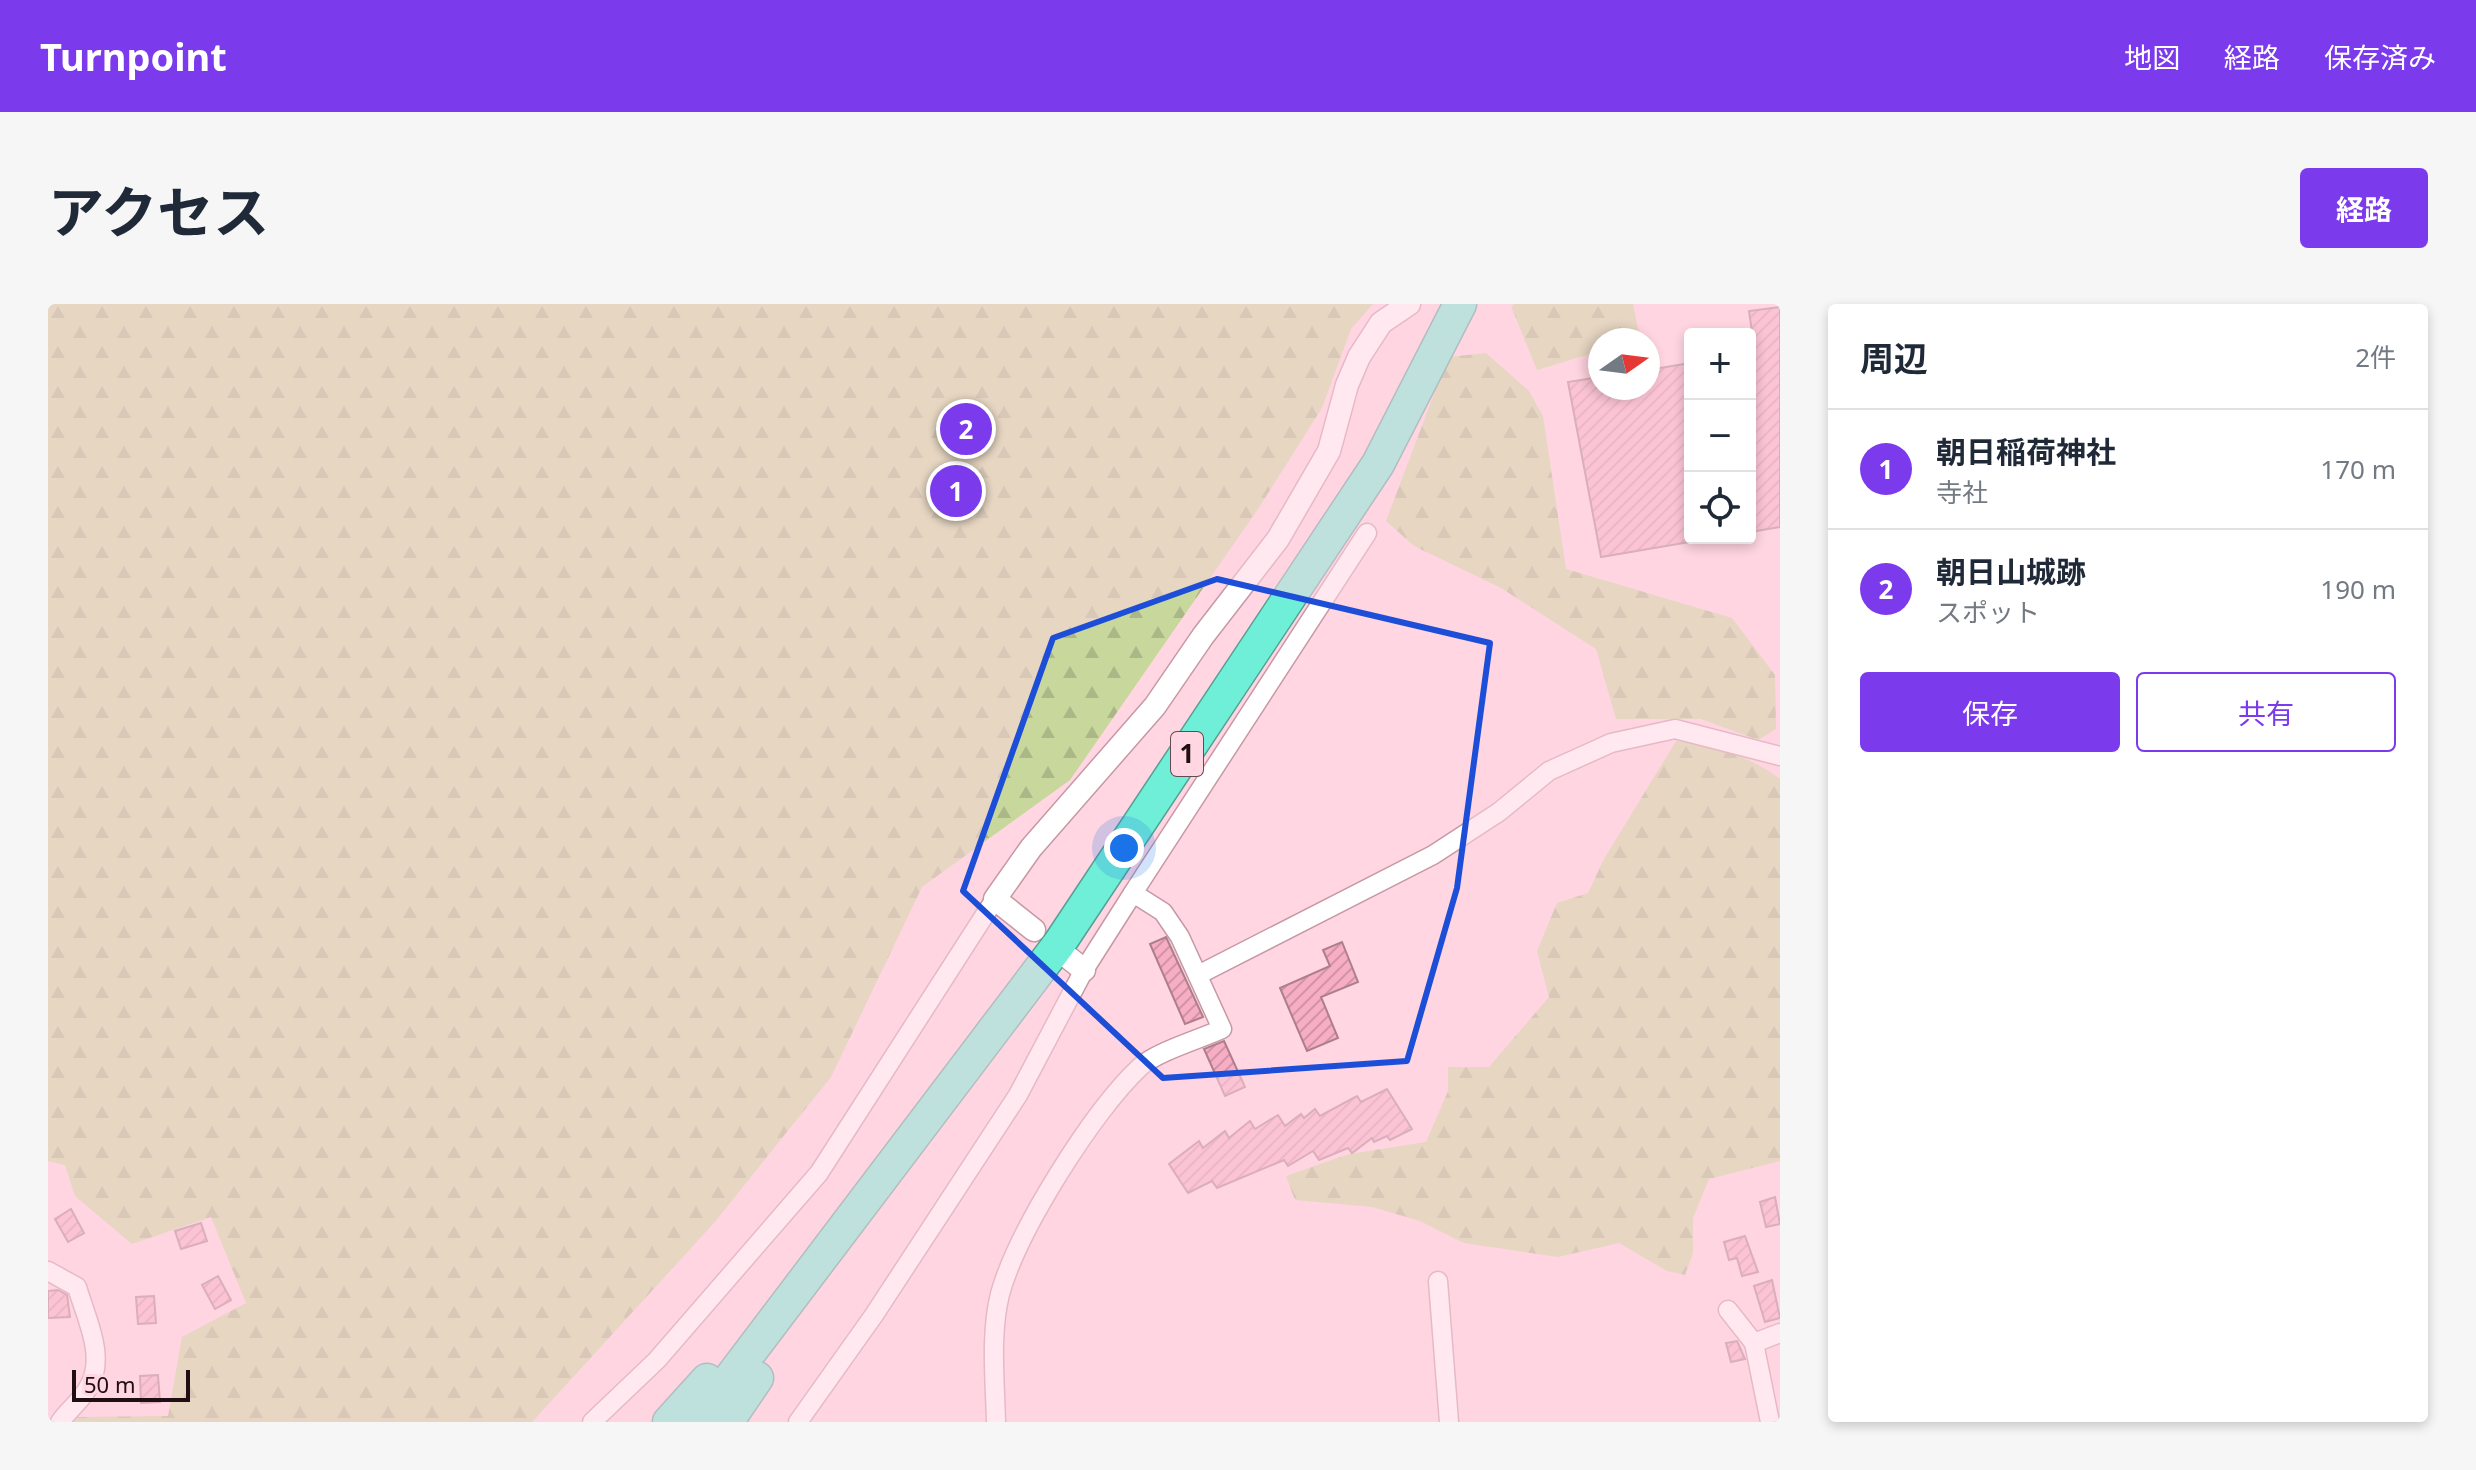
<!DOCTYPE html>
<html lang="ja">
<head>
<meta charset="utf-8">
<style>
	:root { --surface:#fff; --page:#f6f6f7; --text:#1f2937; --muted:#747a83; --line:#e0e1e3; --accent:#7c3aed }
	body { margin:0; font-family:"Noto Sans","Noto Sans JP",sans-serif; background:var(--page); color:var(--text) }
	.controls { position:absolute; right:24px; top:24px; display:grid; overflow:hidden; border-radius:8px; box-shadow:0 4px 12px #0003 }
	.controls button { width:72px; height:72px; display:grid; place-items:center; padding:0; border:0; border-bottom:2px solid var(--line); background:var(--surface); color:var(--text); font:40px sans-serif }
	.compass { position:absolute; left:1540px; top:24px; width:72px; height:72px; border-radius:50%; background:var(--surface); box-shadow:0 4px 12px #0003; rotate:76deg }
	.scale { position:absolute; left:24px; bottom:20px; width:118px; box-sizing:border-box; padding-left:8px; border:4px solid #1f0e13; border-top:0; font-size:22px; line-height:28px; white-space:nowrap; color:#1f0e13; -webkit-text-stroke:6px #ffd6e1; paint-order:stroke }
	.you { position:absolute; left:1076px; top:544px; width:28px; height:28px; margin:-20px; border:6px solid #fff; border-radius:50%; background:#1a73e8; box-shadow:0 0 0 12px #1a73e833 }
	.badge { display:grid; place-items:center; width:52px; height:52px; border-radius:50%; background:var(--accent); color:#fff; font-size:26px; font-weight:700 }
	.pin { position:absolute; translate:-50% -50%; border:4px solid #fff; box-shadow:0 2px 8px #0006 }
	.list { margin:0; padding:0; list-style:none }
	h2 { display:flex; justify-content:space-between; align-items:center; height:104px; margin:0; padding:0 32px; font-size:34px }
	h2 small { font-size:26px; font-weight:400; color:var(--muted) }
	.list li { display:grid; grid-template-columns:52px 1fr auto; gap:24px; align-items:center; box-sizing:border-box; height:120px; padding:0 32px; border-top:2px solid var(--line) }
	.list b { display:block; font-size:30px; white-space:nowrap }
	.list p { margin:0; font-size:26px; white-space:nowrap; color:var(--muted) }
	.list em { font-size:26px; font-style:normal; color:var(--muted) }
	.actions { display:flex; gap:16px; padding:24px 32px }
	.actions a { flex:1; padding:18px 0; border:2px solid var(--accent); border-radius:8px; text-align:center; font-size:28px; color:var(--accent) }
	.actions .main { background:var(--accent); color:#fff }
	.icon { flex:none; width:44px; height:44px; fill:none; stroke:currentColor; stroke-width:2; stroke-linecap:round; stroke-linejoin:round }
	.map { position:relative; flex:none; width:1732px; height:1118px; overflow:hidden; border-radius:8px }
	header { display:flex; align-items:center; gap:48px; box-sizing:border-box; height:112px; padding:0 40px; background:var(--accent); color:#fff }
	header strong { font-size:38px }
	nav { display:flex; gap:44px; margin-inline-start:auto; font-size:28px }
	.intro { display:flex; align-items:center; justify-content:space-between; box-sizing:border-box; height:192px; padding:0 48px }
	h1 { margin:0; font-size:56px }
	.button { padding:20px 36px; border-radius:8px; background:var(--accent); color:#fff; font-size:28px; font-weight:700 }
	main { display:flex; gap:48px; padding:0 48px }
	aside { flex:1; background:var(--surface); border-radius:8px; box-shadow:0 4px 12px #0003 }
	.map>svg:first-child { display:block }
</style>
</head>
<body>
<header>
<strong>Turnpoint</strong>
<nav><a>地図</a><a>経路</a><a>保存済み</a></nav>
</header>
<div class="intro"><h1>アクセス</h1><a class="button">経路</a></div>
<main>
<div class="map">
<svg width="1732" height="1118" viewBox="0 0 1732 1118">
	<defs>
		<pattern id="forest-firs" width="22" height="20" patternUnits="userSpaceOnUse" patternTransform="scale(2)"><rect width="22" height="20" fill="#c8d79c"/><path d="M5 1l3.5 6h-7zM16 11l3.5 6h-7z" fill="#abb786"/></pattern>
		<pattern id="building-hatch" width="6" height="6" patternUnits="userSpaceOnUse" patternTransform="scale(2)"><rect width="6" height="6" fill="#f7adc3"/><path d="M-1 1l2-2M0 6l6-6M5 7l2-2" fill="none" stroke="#d394a7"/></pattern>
	</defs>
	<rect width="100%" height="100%" fill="#ffd6e1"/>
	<g fill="url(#forest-firs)">
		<path d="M0,0H1325L1303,25L1274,104L1210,205L1022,476L874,583L783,773L666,919L484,1118H25L29,1113L120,1112L134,1033L198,999L163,913L84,940L27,892L17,861L0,857Z"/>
		<path d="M1467,0H1585L1592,35L1552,36V47L1489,66L1463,2Z"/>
		<path d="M1438,49L1481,87L1495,112L1518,265L1684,314L1727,371L1728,425L1710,436L1653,415H1568L1548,345L1453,284L1366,242L1338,217L1400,53Z"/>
		<path d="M1628,437C1664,442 1703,452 1732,475V857L1661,875L1645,914V949L1637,971L1619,967L1571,939L1510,953L1416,939L1372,917L1324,903L1247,896L1238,872L1301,850L1378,838L1400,787V763H1441L1501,693L1489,647L1509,599L1540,589L1556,555Z"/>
	</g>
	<g fill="url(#building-hatch)" stroke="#ad7f8c" stroke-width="2">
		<path d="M1732,3V223L1702,228V50L1707,49L1701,7Z"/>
		<path d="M1642,59V238L1553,253L1520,78L1552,73V84H1600V66Z"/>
		<path d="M899,175L922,184L916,199L893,190Z"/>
		<path d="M1118,633L1155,713L1137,720L1102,640Z"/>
		<path d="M1294,638L1310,678L1273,693L1290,734L1259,747L1232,684L1282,662L1275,646Z"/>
		<path d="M1176,737L1197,783L1177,792L1156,745Z"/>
		<path d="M1339,785L1364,825L1342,836L1339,832L1326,838L1324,834L1304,849L1300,844L1271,856L1265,847L1240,862L1236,856L1169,884L1164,877L1140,889L1121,860L1151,837L1155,844L1177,827L1181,834L1202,817L1207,825L1230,811L1237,822L1253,810L1256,814L1267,805L1272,812L1309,792L1313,798Z"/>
		<path d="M1727,893L1732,920L1718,923L1712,898Z"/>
		<path d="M23,905L36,929L20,938L7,915Z"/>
		<path d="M153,919L159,937L133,945L127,927Z"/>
		<path d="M1697,932L1710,968L1694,972L1689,954L1681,956L1676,938Z"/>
		<path d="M170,972L183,996L167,1005L154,981Z"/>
		<path d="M1724,976L1732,1014L1717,1018L1706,982Z"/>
		<path d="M10,986L19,991L22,1013L0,1014V987Z"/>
		<path d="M106,992L108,1019L90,1020L88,993Z"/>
		<path d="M1689,1037L1697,1055L1683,1058L1678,1039Z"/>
		<path d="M110,1071L112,1098L93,1099L92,1072Z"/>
	</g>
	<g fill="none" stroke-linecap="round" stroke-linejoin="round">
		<g stroke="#c798a5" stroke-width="21">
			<g id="minor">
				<path d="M1085,589L1319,229"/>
				<path d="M1150,671L1385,551L1451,508L1501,467L1563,439L1627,425L1732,452"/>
				<path d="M0,967L29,983C38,1014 59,1054 40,1084C33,1097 20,1106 12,1118"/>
				<path d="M1390,977L1401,1118"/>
				<path d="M1680,1006L1706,1039L1722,1118"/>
				<path d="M1706,1039L1732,1029"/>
				<path d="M544,1118L609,1056L771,869L947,595"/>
				<path d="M750,1118L826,1011L970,791L1036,666L1085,589L1115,608L1132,633L1174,725C1152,735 1108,748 1092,763C1044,808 969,928 952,990C942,1030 947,1077 948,1118"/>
			</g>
		</g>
		<g stroke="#c798a5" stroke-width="25">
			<g id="tertiary">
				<path d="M986,626L947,595L983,544L1107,402L1155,332L1230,235L1281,147L1299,81L1311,53L1333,19L1361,0"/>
				<path d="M1017,651L1036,666"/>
			</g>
		</g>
		<g stroke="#54a093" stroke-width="35">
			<g id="motorway">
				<path d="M621,1118L659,1076"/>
				<path d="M649,1118L1011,640L1330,160L1412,0"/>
				<path d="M679,1118L709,1074"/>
			</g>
		</g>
		<use href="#minor" stroke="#fff" stroke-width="18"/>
		<use href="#tertiary" stroke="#fff" stroke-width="22"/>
		<use href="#motorway" stroke="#70efd8" stroke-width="32"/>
	</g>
	<path d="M0 0H1732V1118H0ZM1169,275L1442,339L1409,584L1359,757L1115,774L915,587L1005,334Z" fill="#ffd6e1" fill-opacity=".55" fill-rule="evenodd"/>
	<path fill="none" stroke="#1d4ed8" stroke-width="6" stroke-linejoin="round" d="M1169,275L1442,339L1409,584L1359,757L1115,774L915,587L1005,334Z"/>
	<g text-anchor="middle" stroke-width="7" stroke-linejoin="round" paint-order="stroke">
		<rect fill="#ffd6e1" stroke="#624a51" stroke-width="2" x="1123" y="428" width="32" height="44" rx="6"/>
		<g font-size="26" font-weight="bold" fill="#1f0e13">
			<text x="1139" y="459">1</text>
		</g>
	</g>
</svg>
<div class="controls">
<button>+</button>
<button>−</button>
<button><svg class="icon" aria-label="locate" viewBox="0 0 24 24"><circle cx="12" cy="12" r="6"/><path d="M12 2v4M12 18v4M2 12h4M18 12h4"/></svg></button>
</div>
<svg class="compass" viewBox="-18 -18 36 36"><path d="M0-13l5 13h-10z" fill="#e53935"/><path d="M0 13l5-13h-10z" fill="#747a83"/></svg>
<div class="scale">50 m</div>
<div class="you"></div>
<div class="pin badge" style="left:908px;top:187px">1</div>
<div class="pin badge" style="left:918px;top:125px">2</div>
</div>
<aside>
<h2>周辺<small>2件</small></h2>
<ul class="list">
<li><span class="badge">1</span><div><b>朝日稲荷神社</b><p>寺社</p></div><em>170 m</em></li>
<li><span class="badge">2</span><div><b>朝日山城跡</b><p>スポット</p></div><em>190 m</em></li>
</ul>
<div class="actions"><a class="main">保存</a><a>共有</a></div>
</aside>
</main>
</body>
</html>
